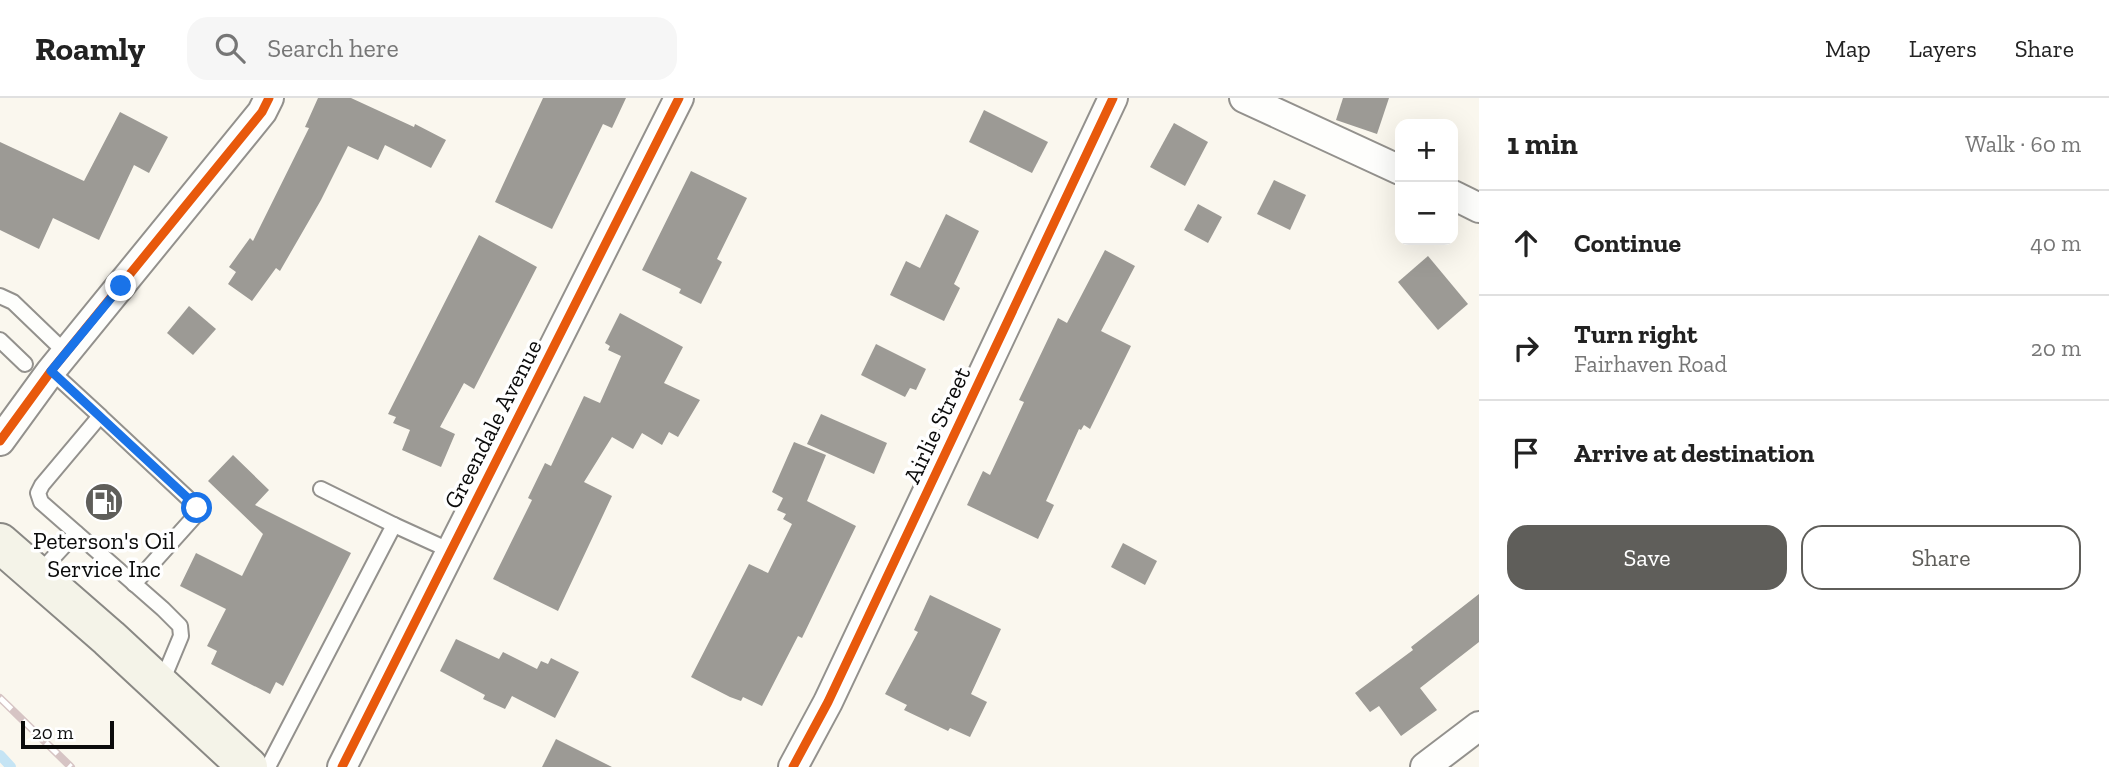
<!DOCTYPE html>
<html lang="en">
<head>
<meta charset="utf-8">
<style>
	:root { --surface:#fff; --page:#f6f6f6; --text:#222; --muted:#767676; --line:#e0e0e0; --accent:#5f5e5a }
	body { margin:0; font-family:"Zilla Slab",serif; background:var(--page); color:var(--text) }
	.controls { position:absolute; right:21px; top:21px; display:grid; overflow:hidden; border-radius:14px; box-shadow:0 7px 28px #0002 }
	.controls button { width:63px; height:63px; display:grid; place-items:center; padding:0; border:0; border-bottom:2px solid var(--line); background:var(--surface); color:var(--text); font:35px sans-serif }
	.scale { position:absolute; left:21px; bottom:18px; width:93px; box-sizing:border-box; padding-left:7px; border:4px solid #0b0b0b; border-top:0; font-size:19px; line-height:24px; white-space:nowrap; color:#0b0b0b; -webkit-text-stroke:5px #fff; paint-order:stroke }
	.stop { position:absolute; width:21px; height:21px; margin:-16px; border:5px solid #1a73e8; border-radius:50%; background:#fff }
	.stop.end { background:#1a73e8; border-color:#fff; box-shadow:0 2px 7px #0008 }
	.list { margin:0; padding:0; list-style:none }
	h2 { display:flex; justify-content:space-between; align-items:center; height:91px; margin:0; padding:0 28px; font-size:30px }
	h2 small { font-size:23px; font-weight:400; color:var(--muted) }
	.list li { display:grid; grid-template-columns:46px 1fr auto; gap:21px; align-items:center; box-sizing:border-box; height:105px; padding:0 28px; border-top:2px solid var(--line) }
	.list b { display:block; font-size:26px; white-space:nowrap }
	.list p { margin:0; font-size:23px; white-space:nowrap; color:var(--muted) }
	.list em { font-size:23px; font-style:normal; color:var(--muted) }
	.actions { display:flex; gap:14px; padding:21px 28px }
	.actions a { flex:1; padding:16px 0; border:2px solid var(--accent); border-radius:21px; text-align:center; font-size:24px; color:var(--accent) }
	.actions .main { background:var(--accent); color:#fff }
	.icon { flex:none; width:38px; height:38px; fill:none; stroke:currentColor; stroke-width:2; stroke-linecap:round; stroke-linejoin:round }
	.map { position:relative; flex:none; width:1479px; height:669px; overflow:hidden }
	header { display:flex; align-items:center; gap:42px; box-sizing:border-box; height:98px; padding:0 35px; background:var(--surface); border-bottom:2px solid var(--line) }
	header strong { font-size:33px }
	nav { display:flex; gap:38px; margin-inline-start:auto; font-size:24px }
	.search { width:490px; height:63px; background:var(--page); display:flex; align-items:center; gap:18px; box-sizing:border-box; padding:0 24px; border-radius:21px; color:var(--muted); font-size:26px }
	main { display:flex }
	aside { flex:1; background:var(--surface) }
	.map>svg:first-child { display:block }
</style>
</head>
<body>
<header>
<strong>Roamly</strong>
<div class="search"><svg class="icon" aria-label="search" viewBox="0 0 24 24"><circle cx="10" cy="10" r="6"/><path d="M15 15l6 6"/></svg>Search here</div>
<nav><a>Map</a><a>Layers</a><a>Share</a></nav>
</header>
<main>
<div class="map">
<svg width="1479" height="669" viewBox="0 0 1479 669">
	<rect width="100%" height="100%" fill="#faf7ee"/>
	<g fill="none" stroke-linecap="round" stroke-linejoin="round">
		<path stroke="#c5e4f4" stroke-width="10" d="M0,657L11,669"/>
	</g>
	<g fill="#9c9a95">
		<path d="M318,0H351L414,29L415,26L446,42L431,70L385,47L378,62L348,48L321,102L280,173L276,170L252,203L228,186L236,174L229,169L250,140L253,143L309,30L305,29Z"/>
		<path d="M543,0H626L612,30L603,26L552,131L495,104Z"/>
		<path d="M1343,0H1389L1377,36L1336,22Z"/>
		<path d="M984,12L1048,44L1032,75L969,44Z"/>
		<path d="M120,14L168,39L149,75L134,67L99,142L53,120L39,151L0,132V44L84,83Z"/>
		<path d="M1174,25L1208,44L1185,88L1150,69Z"/>
		<path d="M691,73L747,100L717,161L722,164L701,206L679,195L681,191L642,172Z"/>
		<path d="M1274,82L1306,97L1290,132L1257,116Z"/>
		<path d="M1198,106L1222,119L1208,145L1184,132Z"/>
		<path d="M946,116L979,133L954,186L960,190L944,223L890,197L906,163L920,170Z"/>
		<path d="M479,137L537,169L474,291L464,285L440,329L455,336L441,369L402,352L410,332L393,325L396,319L388,316Z"/>
		<path d="M1105,152L1135,168L1101,233L1131,248L1090,331L1084,327L1081,332L1079,331L1046,403L1054,407L1038,441L967,407L983,373L990,377L1024,304L1019,302L1058,220L1067,225Z"/>
		<path d="M1428,158L1468,206L1438,232L1398,184Z"/>
		<path d="M189,208L216,231L193,257L167,235Z"/>
		<path d="M620,215L683,249L664,285L700,302L678,339L669,334L662,347L642,335L633,351L612,339L584,384L612,398L558,513L493,481L532,402L528,400L545,365L551,368L584,298L600,305L621,258L608,252L610,248L605,245Z"/>
		<path d="M876,246L926,271L916,292L910,290L905,299L861,277Z"/>
		<path d="M821,316L887,345L874,376L807,346Z"/>
		<path d="M794,344L826,357L807,403L856,428L802,540L798,538L762,608L743,599L741,603L730,599L691,579L749,466L768,475L792,426L783,421L786,416L777,412L783,400L772,394Z"/>
		<path d="M233,357L269,392L255,407L351,455L283,588L276,584L270,596L211,566L217,553L207,548L226,511L180,488L196,455L242,478L263,436L208,383Z"/>
		<path d="M1123,445L1157,463L1145,487L1111,469Z"/>
		<path d="M1479,496V544L1420,590L1437,612L1401,638L1379,608L1370,614L1355,595L1413,552L1411,549Z"/>
		<path d="M930,497L1001,531L971,596L987,604L970,639L950,630L948,633L904,612L907,607L885,596L918,534L914,532Z"/>
		<path d="M456,541L499,561L503,554L537,571L541,563L548,566L551,560L579,574L555,620L512,598L505,611L483,601L485,597L440,573Z"/>
		<path d="M556,641L612,669H542Z"/>
	</g>
	<g fill="none" stroke-linecap="round" stroke-linejoin="round">
		<g stroke="#93918d" stroke-width="18">
			<g id="service">
				<path d="M0,198L13,204L66,255"/>
				<path d="M0,242L25,266"/>
				<path d="M51,273L100,318L42,387L38,395L41,404L163,511L180,528L181,538L161,586"/>
				<path d="M100,318L192,404L196,410L195,418L134,486"/>
				<path d="M394,427L451,453"/>
				<path d="M37,477L76,435"/>
				<path d="M268,669L394,427L321,391"/>
			</g>
		</g>
		<g stroke="#93918d" stroke-width="32">
			<g id="minor">
				<path d="M1244,0L1400,72"/>
				<path d="M1453,97L1479,110"/>
				<path d="M0,343L51,273L262,14L269,0"/>
				<path d="M342,669L679,0"/>
				<path d="M793,669L828,604L1113,0"/>
				<path d="M1425,669L1479,628"/>
			</g>
		</g>
		<g stroke="#898884" stroke-width="42">
			<path id="secondary" d="M0,445L109,540L248,669"/>
		</g>
		<use href="#service" stroke="#fefefc" stroke-width="14"/>
		<use href="#minor" stroke="#fefefc" stroke-width="28"/>
		<use href="#secondary" stroke="#f4f3e8" stroke-width="38"/>
		<g stroke="#d6c4c4" stroke-width="8">
			<path id="rail" d="M0,600L71,669"/>
		</g>
		<use href="#rail" stroke="#fff" stroke-width="5" stroke-dasharray="16" stroke-linecap="butt"/>
		<g stroke="#fff" stroke-width="13">
			<g id="cycleway">
				<path d="M0,343L51,273L262,14L269,0"/>
				<path d="M342,669L679,0"/>
				<path d="M793,669L828,604L1113,0"/>
			</g>
		</g>
		<use href="#cycleway" stroke="#e8590c" stroke-width="9"/>
	</g>
	<g fill="none" stroke-linecap="round" stroke-linejoin="round">
		<path stroke="#1a73e8" stroke-width="9" d="M121,188L51,273L192,404L197,410"/>
	</g>
	<defs>
		<g id="fuel-disc" transform="scale(2.0125)"><circle r="9.5" fill="#5f5e5a" stroke="#fff"/><path d="M-5.5-6h7V0h2V4h1.3V-2.5L3-4.5l.8-.8L6-3V5H2.5V1h-1V6h-7ZM-4.2-4.7v3.2H.2V-4.7Z" fill="#fff"/></g>
	</defs>
	<g fill-rule="evenodd">
		<use href="#fuel-disc" x="104" y="404"/>
	</g>
	<g text-anchor="middle" stroke-width="7" stroke-linejoin="round" paint-order="stroke">
		<g font-size="24" fill="#0b0b0b" stroke="#fff">
			<text transform="translate(493 326) rotate(-63)" y="8">Greendale Avenue</text>
			<text transform="translate(937 327) rotate(-65)" y="8">Airlie Street</text>
		</g>
		<g font-size="24" fill="#0b0b0b" stroke="#fff">
			<text x="104" y="451">Peterson's Oil<tspan x="104" dy="28">Service Inc</tspan></text>
		</g>
	</g>
</svg>
<div class="controls">
<button>+</button>
<button>−</button>
</div>
<div class="scale">20 m</div>
<div class="stop" style="left:197px;top:410px"></div>
<div class="stop end" style="left:121px;top:188px"></div>
</div>
<aside>
<h2>1 min<small>Walk · 60 m</small></h2>
<ul class="list">
<li><svg class="icon" aria-label="ahead" viewBox="0 0 24 24"><path d="M12 20V5M6 11l6-6 6 6"/></svg><div><b>Continue</b></div><em>40 m</em></li>
<li><svg class="icon" aria-label="right" viewBox="0 0 24 24"><path d="M7 20v-9h11M14 6l5 5-5 5"/></svg><div><b>Turn right</b><p>Fairhaven Road</p></div><em>20 m</em></li>
<li><svg class="icon" aria-label="arrive" viewBox="0 0 24 24"><path d="M6 21V4h12l-3 4 3 4H6"/></svg><div><b>Arrive at destination</b></div></li>
</ul>
<div class="actions"><a class="main">Save</a><a>Share</a></div>
</aside>
</main>
</body>
</html>
